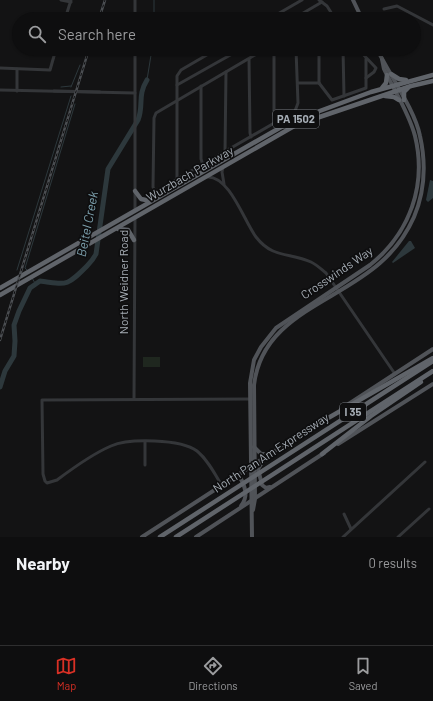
<!DOCTYPE html>
<html lang="en">
<head>
<meta charset="utf-8">
<style>
	:root { --surface:#0e0e0f; --page:#1c1c1d; --text:#f1f3f6; --muted:#9b9c9e; --line:#2e2e2f; --accent:#d93025 }
	body { margin:0; font-family:Barlow,sans-serif; background:var(--page); color:var(--text) }
	.list { margin:0; padding:0; list-style:none }
	h2 { display:flex; justify-content:space-between; align-items:center; height:52px; margin:0; padding:0 16px; font-size:17px }
	h2 small { font-size:13px; font-weight:400; color:var(--muted) }
	.icon { flex:none; width:22px; height:22px; fill:none; stroke:currentColor; stroke-width:2; stroke-linecap:round; stroke-linejoin:round }
	.map { position:relative; flex:none; width:433px; height:537px; overflow:hidden }
	.search { position:absolute; background:var(--surface); box-shadow:0 1px 3px #0004; left:12px; right:12px; top:12px; height:44px; display:flex; align-items:center; gap:10px; box-sizing:border-box; padding:0 14px; border-radius:22px; color:var(--muted); font-size:15px }
	.sheet { height:108px; background:var(--surface) }
	nav { display:flex; justify-content:space-around; align-items:center; box-sizing:border-box; height:56px; border-top:1px solid var(--line); background:var(--surface); font-size:11px; color:var(--muted) }
	nav a { display:grid; justify-items:center; gap:2px }
	nav .on { color:var(--accent) }
	.map>svg:first-child { display:block }
</style>
</head>
<body>
<div class="map">
<svg width="433" height="537" viewBox="0 0 433 537">
	<rect width="100%" height="100%" fill="#131314"/>
	<rect fill="#1f271f" x="143" y="357" width="17" height="10"/>
	<g fill="#2d383c">
		<path d="M430,180L433,181V198L428,202L426,200Z"/>
		<path d="M409,241H411L415,248L393,263L392,262Z"/>
	</g>
	<g fill="none" stroke-linecap="round" stroke-linejoin="round">
		<g stroke="#2d383c" stroke-width="1">
			<path d="M154,19V0"/>
			<path d="M147,80L152,49"/>
			<path d="M61,87L71,86"/>
			<path d="M71,87L80,65"/>
			<path d="M17,270L71,96"/>
			<path d="M27,270L25,268L75,104"/>
			<path d="M32,278L35,283"/>
		</g>
		<path stroke="#2d383c" stroke-width="5" d="M0,387L5,371L14,356L15,341L14,325L19,311L30,288L40,281C68,285 67,286 87,266C91,262 93,260 96,254L108,169L138,120C144,105 137,96 147,80"/>
		<g stroke="#343639" stroke-width="3">
			<path d="M61,0L71,2"/>
			<path d="M319,0L327,6L332,14"/>
			<path d="M384,9L397,6L433,25"/>
			<path d="M65,19L71,0"/>
			<path d="M135,19V0"/>
			<path d="M269,19L302,0"/>
			<path d="M293,19L322,2"/>
			<path d="M317,19L331,13L337,16L340,19"/>
			<path d="M135,49V211"/>
			<path d="M265,49L156,113L154,118L153,187L155,192L295,111L298,103L296,49"/>
			<path d="M274,49V115L277,122"/>
			<path d="M343,49L344,96"/>
			<path d="M358,49L376,68L374,72L366,78"/>
			<path d="M249,59L250,133L251,137"/>
			<path d="M0,68L50,70L56,49"/>
			<path d="M17,69V91"/>
			<path d="M298,83H319"/>
			<path d="M319,83L332,100L366,88V59"/>
			<path d="M319,83V49"/>
			<path d="M177,85L241,49"/>
			<path d="M201,86V159L203,165"/>
			<path d="M0,90L135,93"/>
			<path d="M54,91L100,92"/>
			<path d="M225,152L226,72"/>
			<path d="M223,167L222,172L224,184"/>
			<path d="M208,177C230,177 244,221 256,237C273,259 290,252 311,262C317,265 321,269 326,273L395,374"/>
			<path d="M177,180V76L181,70L217,49"/>
			<path d="M134,399L135,217"/>
			<path d="M145,442V465"/>
			<path d="M222,486C215,474 208,460 197,451C181,439 129,438 111,446C92,454 73,468 57,480L47,483L45,481L43,474L42,400L251,399"/>
			<path d="M344,514L351,529"/>
			<path d="M343,537L425,462"/>
			<path d="M398,537L429,509"/>
		</g>
		<g stroke="#505358" stroke-width="4">
			<path d="M353,0L362,19"/>
			<path d="M341,409L433,349"/>
			<path d="M338,444L433,384"/>
			<path d="M254,447L261,454H269"/>
			<path d="M263,461L258,469L262,485L266,488L270,487"/>
			<path d="M235,478L241,479C246,489 248,497 241,506"/>
			<path d="M253,510L255,499L254,385C262,316 335,303 380,263C395,250 406,235 414,217C425,191 426,163 420,136C415,110 389,74 377,49"/>
			<path d="M142,537L298,436"/>
			<path d="M196,537L324,453"/>
			<path d="M252,537L250,383L254,360L261,347L276,328L370,265C410,233 427,185 415,136C409,113 394,90 384,69L382,59"/>
		</g>
		<g stroke="#60646a" stroke-width="4.5">
			<path d="M391,74L399,79L406,80"/>
			<path d="M382,88L386,83L387,75"/>
			<path d="M385,96L394,97L399,100"/>
			<path d="M404,100V92L408,88"/>
			<path d="M135,191L141,199L151,201"/>
			<path d="M118,229L128,230L134,240"/>
			<path d="M0,288L290,122L371,92L433,75"/>
			<path d="M0,295L296,125L411,86L433,81"/>
			<path d="M295,437L433,358"/>
			<path d="M322,454L371,416L421,382"/>
			<path d="M160,537L433,361"/>
			<path d="M176,537L433,371"/>
		</g>
		<g stroke="#4b4e52" stroke-width="2.5">
			<g id="rail">
				<path d="M99,19L105,0"/>
				<path d="M0,340L89,49"/>
			</g>
		</g>
		<use href="#rail" stroke="#0e0e0f" stroke-width="1" stroke-dasharray="3" stroke-linecap="butt"/>
	</g>
	<g text-anchor="middle" stroke-width="3.5" stroke-linejoin="round" paint-order="stroke">
		<g fill="#0e0e0f" stroke="#787d82" stroke-width="1">
			<rect x="273" y="110" width="46" height="18" rx="3"/>
			<rect x="340" y="403" width="26" height="18" rx="3"/>
		</g>
		<g font-size="11" font-weight="bold" fill="#a5acb4">
			<text x="296" y="123">PA 1502</text>
			<text x="353" y="416">I 35</text>
		</g>
		<g font-size="12" fill="#a5acb4" stroke="#0e0e0f">
			<text transform="translate(190 174) rotate(-30)" y="4">Wurzbach Parkway</text>
			<text transform="translate(337 273) rotate(-34)" y="4">Crosswinds Way</text>
			<text transform="translate(124 282) rotate(-90)" y="4">North Weidner Road</text>
			<text transform="translate(271 453) rotate(-33)" y="4">North Pan Am Expressway</text>
		</g>
		<g font-size="13" font-style="italic" fill="#7da0ad" stroke="#0e0e0f">
			<text transform="translate(87 224) rotate(-79)" y="5">Beitel Creek</text>
		</g>
	</g>
</svg>
<div class="search"><svg class="icon" aria-label="search" viewBox="0 0 24 24"><circle cx="10" cy="10" r="6"/><path d="M15 15l6 6"/></svg>Search here</div>
</div>
<section class="sheet">
<h2>Nearby<small>0 results</small></h2>
<ul class="list">
</ul>
</section>
<nav>
<a class="on"><svg class="icon" aria-label="map" viewBox="0 0 24 24"><path d="M3 6l6-2 6 2 6-2v14l-6 2-6-2-6 2zM9 4v14M15 6v14"/></svg>Map</a>
<a><svg class="icon" aria-label="directions" viewBox="0 0 24 24"><path d="M12 3l9 9-9 9-9-9zM9 14v-3h6M13 9l2 2-2 2"/></svg>Directions</a>
<a><svg class="icon" aria-label="saved" viewBox="0 0 24 24"><path d="M7 4h10v16l-5-4-5 4z"/></svg>Saved</a>
</nav>
</body>
</html>
